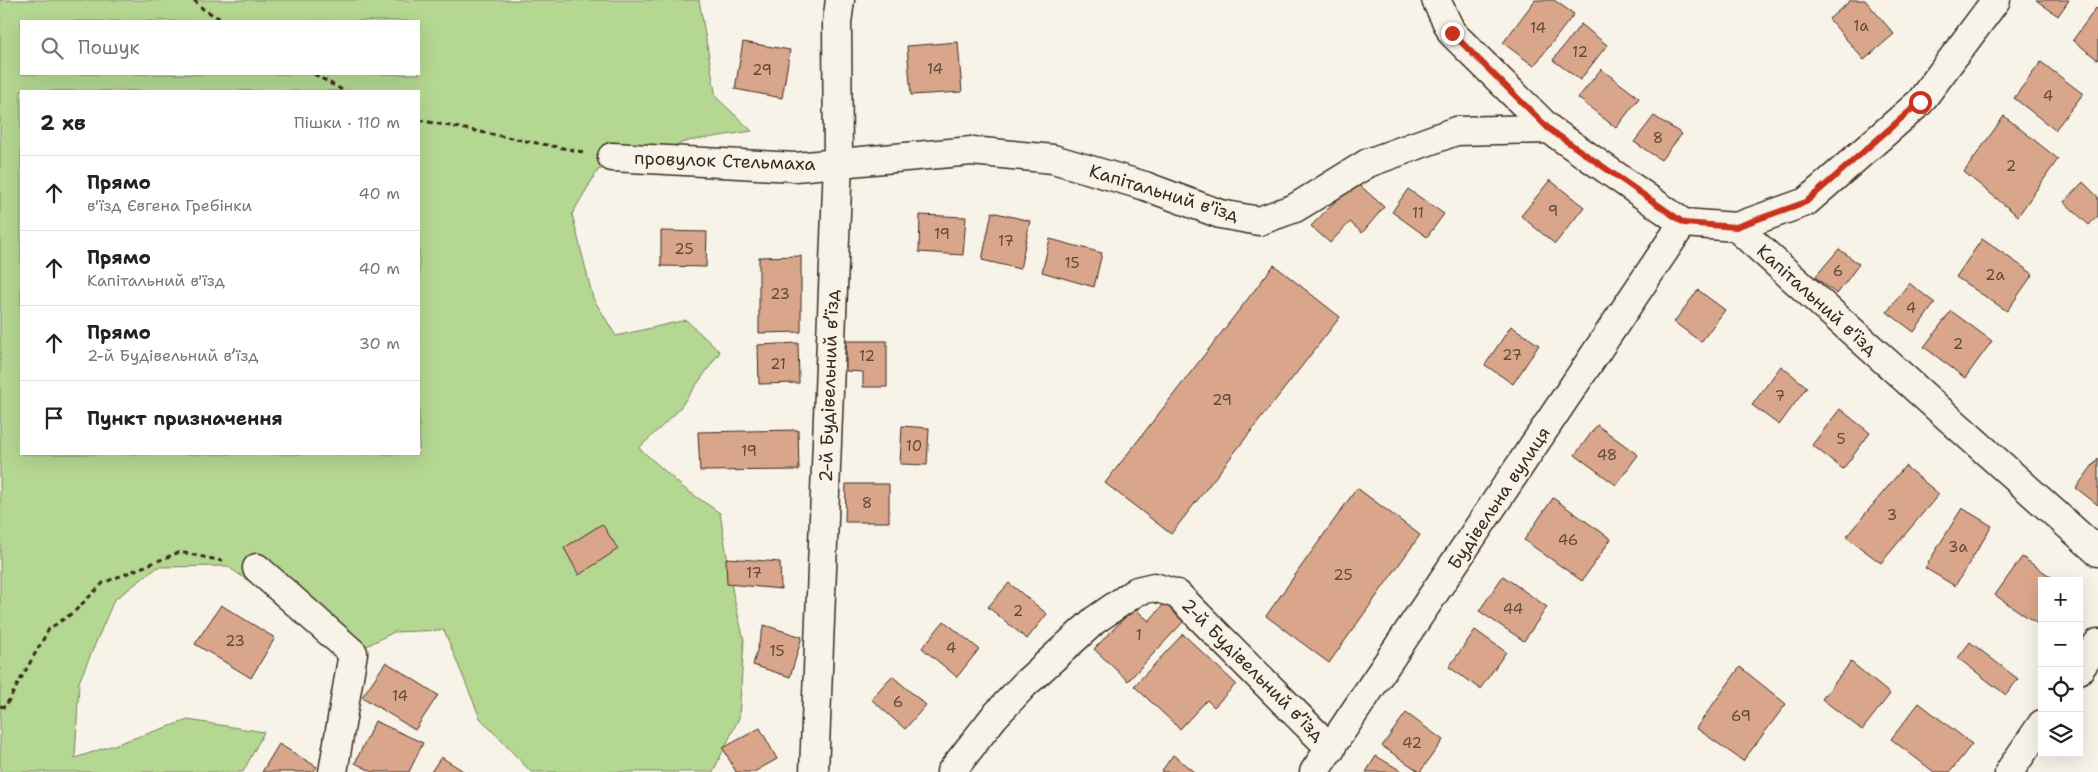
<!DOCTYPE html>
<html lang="uk">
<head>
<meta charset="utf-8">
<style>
	:root { --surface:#fff; --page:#f6f6f6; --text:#222; --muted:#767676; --line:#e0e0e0 }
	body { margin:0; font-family:"Shantell Sans",sans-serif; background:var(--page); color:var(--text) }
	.controls { position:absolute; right:15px; bottom:15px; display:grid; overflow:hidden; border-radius:0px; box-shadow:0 5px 20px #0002 }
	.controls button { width:45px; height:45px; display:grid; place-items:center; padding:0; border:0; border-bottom:1px solid var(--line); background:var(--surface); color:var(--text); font:25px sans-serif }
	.stop { position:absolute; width:15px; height:15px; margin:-11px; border:4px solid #c8321e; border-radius:50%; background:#fff }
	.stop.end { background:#c8321e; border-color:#fff; box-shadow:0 1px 5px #0008 }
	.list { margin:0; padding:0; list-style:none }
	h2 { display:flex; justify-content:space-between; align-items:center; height:65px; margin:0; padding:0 20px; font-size:21px }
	h2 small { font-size:16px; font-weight:400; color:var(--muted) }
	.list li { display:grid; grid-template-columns:32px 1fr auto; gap:15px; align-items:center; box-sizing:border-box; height:75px; padding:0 20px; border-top:1px solid var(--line) }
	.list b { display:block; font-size:19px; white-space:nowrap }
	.list p { margin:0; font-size:16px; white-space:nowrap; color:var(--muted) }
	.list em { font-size:16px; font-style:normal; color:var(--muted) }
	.icon { flex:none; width:28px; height:28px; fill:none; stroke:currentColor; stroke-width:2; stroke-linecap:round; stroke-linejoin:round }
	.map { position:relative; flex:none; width:2098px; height:772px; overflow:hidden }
	.search { position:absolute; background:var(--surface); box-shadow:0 5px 20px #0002; left:20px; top:20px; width:400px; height:55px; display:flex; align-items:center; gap:12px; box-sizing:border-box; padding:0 18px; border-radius:0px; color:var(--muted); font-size:19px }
	.panel { position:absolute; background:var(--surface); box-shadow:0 5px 20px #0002; left:20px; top:90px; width:400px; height:365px; border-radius:0px }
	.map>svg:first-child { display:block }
</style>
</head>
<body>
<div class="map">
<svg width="2098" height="772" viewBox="0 0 2098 772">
	<rect width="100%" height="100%" fill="#f7f3e8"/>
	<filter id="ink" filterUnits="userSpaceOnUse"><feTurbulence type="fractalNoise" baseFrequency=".02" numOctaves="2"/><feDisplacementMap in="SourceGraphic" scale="10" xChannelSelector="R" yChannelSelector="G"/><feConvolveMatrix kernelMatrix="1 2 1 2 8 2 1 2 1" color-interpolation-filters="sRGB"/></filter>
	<g filter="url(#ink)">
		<path fill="#b4d791" stroke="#788058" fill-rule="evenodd" d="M0,0H699L716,97L752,131L688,141L598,170L572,214L593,298L616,336L686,320L720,352L677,412L639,448L685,489L720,513L733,594L744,640L739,718L713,772H531L480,718L444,630L394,632L353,653L227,566L158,567L114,600L79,682L75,758L188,720L264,732L243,772H0ZM21,21H419V74H21ZM21,91H419V454H21Z"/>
		<g fill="#d9a68c" stroke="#3b2a1e">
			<path d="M1535,0H1554L1574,14L1534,66L1503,43Z"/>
			<path d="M1851,0H1865L1894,34L1864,60L1829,19Z"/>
			<path d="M2036,0H2069L2058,16Z"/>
			<path d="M2096,8L2098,10V60L2073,40Z"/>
			<path d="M1581,24L1607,45L1580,80L1553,60Z"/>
			<path d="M743,42L790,50L782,98L735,89Z"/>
			<path d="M958,42L962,92L911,95L907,46Z"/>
			<path d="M2041,62L2083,94L2055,130L2014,98Z"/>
			<path d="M1601,69L1639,98L1616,128L1578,98Z"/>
			<path d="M1654,116L1682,134L1661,160L1634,142Z"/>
			<path d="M2004,116L2058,159L2018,216L1964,172Z"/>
			<path d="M1550,180L1584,207L1555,244L1521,216Z"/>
			<path d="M1355,181L1384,207L1362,233L1350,222L1330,243L1311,226Z"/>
			<path d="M2083,182L2098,197V216L2089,225L2064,202Z"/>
			<path d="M1408,189L1444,214L1427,237L1392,212Z"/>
			<path d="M992,212L1030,221L1020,269L982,260Z"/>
			<path d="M920,215L966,217L963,255L919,252Z"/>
			<path d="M661,231L707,232L706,267L661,266Z"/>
			<path d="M1050,239L1102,253L1094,287L1042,272Z"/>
			<path d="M1982,239L2033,274L2007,311L1956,277Z"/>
			<path d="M1839,249L1859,264L1837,294L1815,277Z"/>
			<path d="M801,256V332L759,333V257Z"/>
			<path d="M1274,265L1340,317L1171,534L1105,483Z"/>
			<path d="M1909,283L1935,303L1914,332L1887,312Z"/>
			<path d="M1698,290L1725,310L1701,342L1674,322Z"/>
			<path d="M1951,311L1992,341L1965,378L1924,347Z"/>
			<path d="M1511,326L1539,345L1513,384L1485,365Z"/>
			<path d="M846,341H887V387H863V372L846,371Z"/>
			<path d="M798,343L799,383L759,384L758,345Z"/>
			<path d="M1781,366L1807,387L1779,425L1752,405Z"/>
			<path d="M1840,409L1870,433L1843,469L1812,445Z"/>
			<path d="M1597,425L1638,455L1616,485L1575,455Z"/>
			<path d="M902,426L929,428L927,465L900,464Z"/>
			<path d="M798,430L799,470L700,471L698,432Z"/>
			<path d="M2098,458V505L2076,488Z"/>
			<path d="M1905,466L1939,494L1881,563L1846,537Z"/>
			<path d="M846,484H889V522H845Z"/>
			<path d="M1357,488L1420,535L1329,663L1266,616Z"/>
			<path d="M1553,498L1611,539L1582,581L1524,540Z"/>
			<path d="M1962,508L1992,526L1955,586L1925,568Z"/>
			<path d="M602,524L618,549L579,575L564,548Z"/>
			<path d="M2022,557L2057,581H2042V627L1995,595Z"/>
			<path d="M726,558L780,562L781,589L727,584Z"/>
			<path d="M1503,576L1547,607L1524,641L1479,611Z"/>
			<path d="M1009,583L1047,614L1027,639L988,607Z"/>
			<path d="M1165,603L1184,621L1128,681L1094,649L1134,608L1149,621Z"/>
			<path d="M221,605L275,638L251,678L195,644Z"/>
			<path d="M944,621L979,649L957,677L922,648Z"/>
			<path d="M764,625L802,637L790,677L753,665Z"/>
			<path d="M1475,630L1506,652L1480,689L1449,667Z"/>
			<path d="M1183,634L1236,684L1214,707L1207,700L1180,729L1134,686Z"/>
			<path d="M1970,642L2018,679L2006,695L1958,658Z"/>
			<path d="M386,662L438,695L415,730L362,697Z"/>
			<path d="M1851,662L1890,694L1862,730L1822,699Z"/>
			<path d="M1740,667L1786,704L1743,761L1696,728Z"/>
			<path d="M892,676L926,705L905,729L871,699Z"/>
			<path d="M1919,703L1972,744L1950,772H1934L1891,739Z"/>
			<path d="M1406,713L1443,740L1420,772L1382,746Z"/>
			<path d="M375,721L423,743L409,772H373L355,763Z"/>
			<path d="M760,728L777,759L754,772H736L723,748Z"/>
			<path d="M279,744L317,767L313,772H262Z"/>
			<path d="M1173,755L1194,772H1161Z"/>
			<path d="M1376,756L1403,772H1366Z"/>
			<path d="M441,757L465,772H431Z"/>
		</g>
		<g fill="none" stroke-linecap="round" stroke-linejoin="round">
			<g stroke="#3b2a1e" stroke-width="31">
				<g id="minor">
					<path d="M1436,0L1452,33L1549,129"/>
					<path d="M612,157L795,167L972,151L1053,159L1145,186L1220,214L1259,221L1295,208L1368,163L1456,131L1549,129L1683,223L1736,227L2098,552"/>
					<path d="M1736,227L1806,202L1920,102L1996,0"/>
					<path d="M257,568L353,653L333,772"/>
					<path d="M2079,670L2098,643"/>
					<path d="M814,772L838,162L837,23L840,0"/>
					<path d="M951,772L994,717L1025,684L1095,620L1137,591L1154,587L1177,594L1331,749"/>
					<path d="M1314,772L1683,223"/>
					<path d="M2009,772L2042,724"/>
				</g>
			</g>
			<g stroke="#3b2a1e" stroke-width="3" stroke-dasharray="5 4" stroke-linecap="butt">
				<path d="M194,0L203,9L224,21"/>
				<path d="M314,74L344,91"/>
				<path d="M419,120L583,152"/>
				<path d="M0,706L5,707L49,629L74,612L103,583L180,552L227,562"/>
			</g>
			<use href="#minor" stroke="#f7f3e8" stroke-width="28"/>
		</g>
	</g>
	<g fill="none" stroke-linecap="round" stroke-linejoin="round" filter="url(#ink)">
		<path stroke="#c8321e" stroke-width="6" d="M1452,33L1549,129L1684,223L1736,227L1806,202L1920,102"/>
	</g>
	<g text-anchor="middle" stroke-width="4.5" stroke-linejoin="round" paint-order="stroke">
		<g font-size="15" fill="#62493a">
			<text x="1861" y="31">1а</text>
			<text x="1538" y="33">14</text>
			<text x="1580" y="57">12</text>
			<text x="935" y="74">14</text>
			<text x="762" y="75">29</text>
			<text x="2048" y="101">4</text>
			<text x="1658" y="143">8</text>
			<text x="2011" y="171">2</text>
			<text x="1553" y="216">9</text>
			<text x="1418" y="218">11</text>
			<text x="942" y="239">19</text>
			<text x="1006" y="246">17</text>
			<text x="684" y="254">25</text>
			<text x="1072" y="268">15</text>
			<text x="1838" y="276">6</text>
			<text x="1995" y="280">2а</text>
			<text x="780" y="299">23</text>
			<text x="1911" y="313">4</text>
			<text x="1958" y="349">2</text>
			<text x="1512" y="360">27</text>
			<text x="867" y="361">12</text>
			<text x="778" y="369">21</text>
			<text x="1780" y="401">7</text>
			<text x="1222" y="405">29</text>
			<text x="1841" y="444">5</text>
			<text x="914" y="451">10</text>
			<text x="749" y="456">19</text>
			<text x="1607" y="460">48</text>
			<text x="867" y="508">8</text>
			<text x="1892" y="520">3</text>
			<text x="1568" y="545">46</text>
			<text x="1958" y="552">3а</text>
			<text x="754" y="578">17</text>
			<text x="1343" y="580">25</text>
			<text x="1513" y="614">44</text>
			<text x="1018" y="616">2</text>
			<text x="1139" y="640">1</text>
			<text x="235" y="646">23</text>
			<text x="951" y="653">4</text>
			<text x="777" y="656">15</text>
			<text x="400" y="701">14</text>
			<text x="898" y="707">6</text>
			<text x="1741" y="721">69</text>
			<text x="1412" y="748">42</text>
		</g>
		<g font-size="18" fill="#3b2a1e" stroke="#f7f3e8">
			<text transform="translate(725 161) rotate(2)" y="6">провулок Стельмаха</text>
			<text transform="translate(1164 193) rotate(17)" y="6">Капітальний в'їзд</text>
			<text transform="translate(1817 300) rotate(42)" y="6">Капітальний в'їзд</text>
			<text transform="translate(829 386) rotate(-88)" y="6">2-й Будівельний в’їзд</text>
			<text transform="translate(1499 498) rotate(-56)" y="6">Будівельна вулиця</text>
			<text transform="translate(1253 670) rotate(45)" y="6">2-й Будівельний в’їзд</text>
		</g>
	</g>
</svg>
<div class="controls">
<button>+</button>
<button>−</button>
<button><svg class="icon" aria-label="locate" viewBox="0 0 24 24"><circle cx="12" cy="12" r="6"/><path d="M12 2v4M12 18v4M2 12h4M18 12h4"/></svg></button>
<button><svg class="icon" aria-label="layers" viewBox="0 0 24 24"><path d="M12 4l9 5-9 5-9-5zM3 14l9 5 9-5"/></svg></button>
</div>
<div class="stop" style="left:1920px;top:102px"></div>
<div class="stop end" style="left:1452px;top:33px"></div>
<div class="search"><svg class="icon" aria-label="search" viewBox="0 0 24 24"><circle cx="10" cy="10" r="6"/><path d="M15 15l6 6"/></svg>Пошук</div>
<section class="panel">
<h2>2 хв<small>Пішки · 110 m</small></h2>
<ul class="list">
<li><svg class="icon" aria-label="ahead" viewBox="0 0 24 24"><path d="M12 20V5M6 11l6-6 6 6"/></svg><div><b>Прямо</b><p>в'їзд Євгена Гребінки</p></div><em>40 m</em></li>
<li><svg class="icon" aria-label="ahead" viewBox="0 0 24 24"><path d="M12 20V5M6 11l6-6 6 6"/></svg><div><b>Прямо</b><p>Капітальний в'їзд</p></div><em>40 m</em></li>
<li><svg class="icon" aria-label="ahead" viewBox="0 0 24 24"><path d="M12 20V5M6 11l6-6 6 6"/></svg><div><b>Прямо</b><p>2-й Будівельний в’їзд</p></div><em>30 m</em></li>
<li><svg class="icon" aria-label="arrive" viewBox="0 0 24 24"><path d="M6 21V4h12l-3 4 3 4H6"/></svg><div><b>Пункт призначення</b></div></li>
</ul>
</section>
</div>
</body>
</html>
